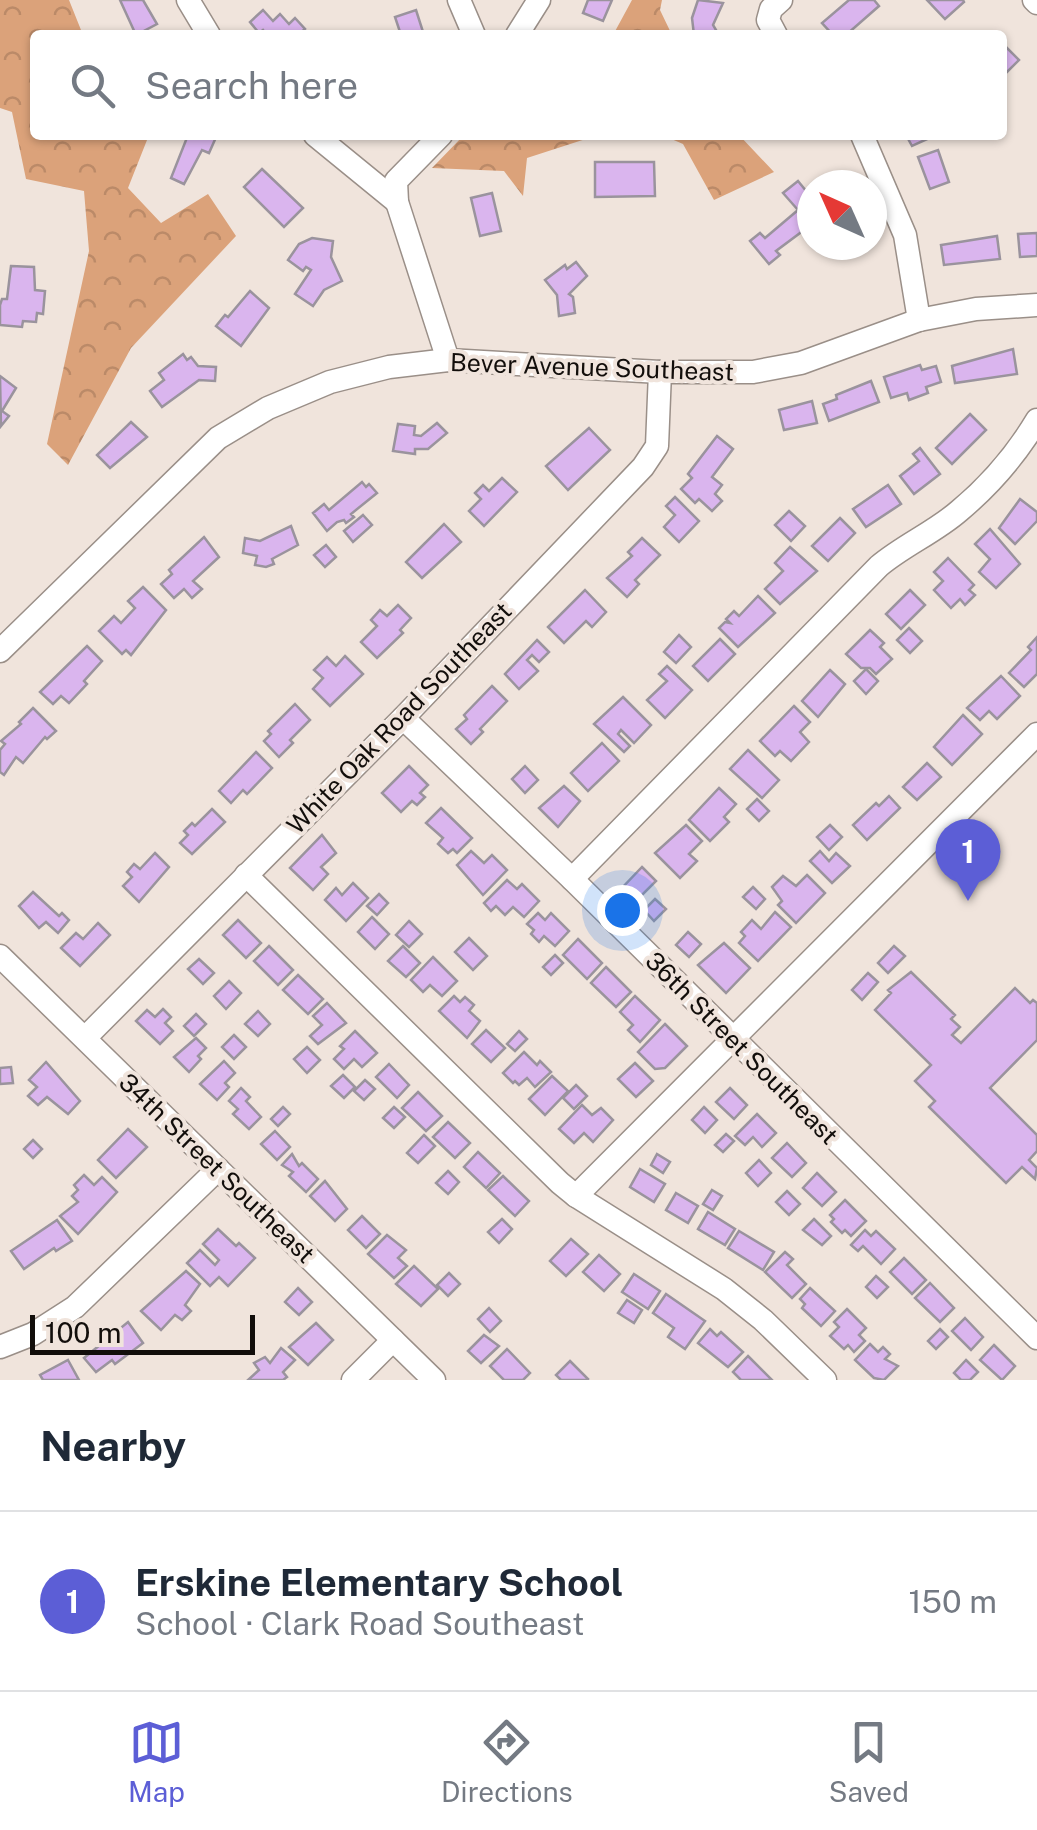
<!DOCTYPE html>
<html lang="en">
<head>
<meta charset="utf-8">
<style>
	:root { --surface:#fff; --page:#f2f2f3; --text:#1f2937; --muted:#747a83; --line:#e0e1e3; --accent:#5c5ed6 }
	body { margin:0; font-family:"Public Sans",sans-serif; background:var(--page); color:var(--text) }
	.compass { position:absolute; left:797px; top:170px; width:90px; height:90px; border-radius:50%; background:var(--surface); box-shadow:0 2px 8px #0004; rotate:315deg }
	.scale { position:absolute; left:30px; bottom:25px; width:225px; box-sizing:border-box; padding-left:10px; border:5px solid #120e0b; border-top:0; font-size:28px; line-height:35px; white-space:nowrap; color:#120e0b; -webkit-text-stroke:8px #f0e4dc; paint-order:stroke }
	.you { position:absolute; left:622px; top:910px; width:35px; height:35px; margin:-25px; border:8px solid #fff; border-radius:50%; background:#1a73e8; box-shadow:0 0 0 15px #1a73e833 }
	.badge { display:grid; place-items:center; width:65px; height:65px; border-radius:50%; background:var(--accent); color:#fff; font-size:32px; font-weight:700 }
	.pin { position:absolute; translate:-50% -82px; filter:drop-shadow(0 2px 5px #0008) }
	.pin::after { content:''; position:absolute; top:52px; width:35px; height:30px; background:inherit; clip-path:polygon(0 0,100% 0,50% 100%) }
	.list { margin:0; padding:0; list-style:none }
	h2 { display:flex; justify-content:space-between; align-items:center; height:130px; margin:0; padding:0 40px; font-size:42px }
	h2 small { font-size:32px; font-weight:400; color:var(--muted) }
	.list li { display:grid; grid-template-columns:65px 1fr auto; gap:30px; align-items:center; box-sizing:border-box; height:180px; padding:0 40px; border-top:2px solid var(--line) }
	.list b { display:block; font-size:38px; white-space:nowrap }
	.list p { margin:0; font-size:32px; white-space:nowrap; color:var(--muted) }
	.list em { font-size:32px; font-style:normal; color:var(--muted) }
	.icon { flex:none; width:55px; height:55px; fill:none; stroke:currentColor; stroke-width:2; stroke-linecap:round; stroke-linejoin:round }
	.map { position:relative; flex:none; width:1037px; height:1380px; overflow:hidden }
	.search { position:absolute; background:var(--surface); box-shadow:0 2px 8px #0004; left:30px; right:30px; top:30px; height:110px; display:flex; align-items:center; gap:25px; box-sizing:border-box; padding:0 35px; border-radius:10px; color:var(--muted); font-size:38px }
	.sheet { height:310px; background:var(--surface) }
	nav { display:flex; justify-content:space-around; align-items:center; box-sizing:border-box; height:140px; border-top:2px solid var(--line); background:var(--surface); font-size:28px; color:var(--muted) }
	nav a { display:grid; justify-items:center; gap:5px }
	nav .on { color:var(--accent) }
	.map>svg:first-child { display:block }
</style>
</head>
<body>
<div class="map">
<svg width="1037" height="1380" viewBox="0 0 1037 1380">
	<defs>
		<pattern id="forest-crowns" width="20" height="18" patternUnits="userSpaceOnUse" patternTransform="scale(2.5)"><rect width="20" height="18" fill="#dba27a"/><path d="M2 6a3 3 0 1 1 6 0M12 15a3 3 0 1 1 6 0" fill="none" stroke="#bb8a68"/></pattern>
	</defs>
	<rect width="100%" height="100%" fill="#f0e4dc"/>
	<g fill="url(#forest-crowns)">
		<path d="M0,0H69L83,35H35V135H149L128,188L161,223L208,194L236,236L131,348L68,465L47,444L89,251L84,191L26,179L12,112L0,108Z"/>
		<path d="M632,0H662L660,10L672,35H613Z"/>
		<path d="M464,135H598L527,158L523,196L504,171L432,168Z"/>
		<path d="M662,135H739L774,172L714,200L683,144Z"/>
	</g>
	<g fill="#dab5ee" stroke="#9a939d" stroke-width="2.5">
		<path d="M120,0H143L157,24L136,35Z"/>
		<path d="M588,0H612L603,21L583,13Z"/>
		<path d="M698,0L723,3L713,25L719,35H694L692,18Z"/>
		<path d="M849,0H874L879,6L846,35H833L822,23Z"/>
		<path d="M927,0H963L964,2L945,19Z"/>
		<path d="M263,10L273,21L280,14L289,24L295,18L305,29L298,35H267L263,30L259,33L250,22Z"/>
		<path d="M416,10L424,35H401L395,17Z"/>
		<path d="M1002,43L1019,60L1004,75L1002,73Z"/>
		<path d="M188,135H217L209,153L202,150L184,184L171,178Z"/>
		<path d="M906,135H936L912,146Z"/>
		<path d="M938,150L949,182L930,189L918,157Z"/>
		<path d="M595,162H654L655,196L595,197Z"/>
		<path d="M262,169L303,208L284,227L244,187Z"/>
		<path d="M798,181L811,197L807,201L812,207V219L802,228L804,230L776,251L780,255L769,264L750,241L760,233L765,238L798,210L783,193Z"/>
		<path d="M492,193L501,231L480,236L471,198Z"/>
		<path d="M1037,233V256L1020,257L1018,234Z"/>
		<path d="M997,236L1000,259L944,265L941,245Z"/>
		<path d="M312,238L333,241L331,257L342,281L324,290L313,306L295,294L311,270L306,267L303,271L288,260L299,244Z"/>
		<path d="M576,262L587,276L569,294L573,297L575,313L559,316L557,295L545,280L565,265L567,269Z"/>
		<path d="M11,266L34,267L35,290L45,291L43,314L37,313L36,322L23,321L22,327L0,325V305L2,299H7Z"/>
		<path d="M250,291L269,308L241,346L216,326L225,315L228,317Z"/>
		<path d="M1013,349L1017,374L955,383L952,366Z"/>
		<path d="M183,354L187,360L191,357L198,366L216,367L215,381L199,380L162,407L150,391L164,380L159,373Z"/>
		<path d="M920,365L922,370L936,366L941,382L926,387L928,393L909,400L907,393L891,398L884,377Z"/>
		<path d="M0,376L16,388L2,411L9,416L1,426Z"/>
		<path d="M871,381L879,402L829,421L823,404L837,399L836,395Z"/>
		<path d="M812,401L817,423L784,430L779,410Z"/>
		<path d="M970,414L986,430L952,464L936,448Z"/>
		<path d="M131,422L147,437L110,468L97,455Z"/>
		<path d="M437,423L447,433L428,449H415V454L393,451L398,424L415,426L414,435L421,436Z"/>
		<path d="M589,428L610,450L568,490L546,466Z"/>
		<path d="M717,436L733,449L712,477L722,485L715,494L722,501L712,511L699,499L695,503L681,489L692,478L688,474Z"/>
		<path d="M920,448L940,474L914,494L900,476L919,461L913,454Z"/>
		<path d="M502,478L517,492L484,526L469,511L481,499L475,493L483,485L489,491Z"/>
		<path d="M362,482L366,487L369,484L377,493L351,514L354,517L346,523L344,520L337,522L327,531L313,513L324,504L329,510Z"/>
		<path d="M888,485L901,504L866,527L853,509Z"/>
		<path d="M675,497L699,521L679,542L664,527L675,515L666,506Z"/>
		<path d="M1020,499L1037,512V521L1015,544L999,528Z"/>
		<path d="M789,511L805,526L791,541L775,525Z"/>
		<path d="M363,515L372,525L353,542L344,531Z"/>
		<path d="M840,518L855,533L828,561L812,546Z"/>
		<path d="M444,524L461,542L422,578L406,562Z"/>
		<path d="M291,526L298,545L272,559L274,564L266,567L255,565L257,556L243,553L245,538L260,541Z"/>
		<path d="M990,529L1020,564L996,588L979,572L990,559L975,544Z"/>
		<path d="M204,537L219,557L193,581L202,589L192,598L184,589L174,598L161,584L172,574L169,570Z"/>
		<path d="M642,538L660,555L635,580L639,584L627,597L607,578L632,556L628,552Z"/>
		<path d="M326,545L336,557L325,567L314,555Z"/>
		<path d="M790,547L817,571L780,604L765,589L783,571L775,563Z"/>
		<path d="M948,558L974,585L969,590L975,595L965,605L960,599L951,608L934,590L943,581L934,572Z"/>
		<path d="M143,587L166,610L131,655L126,650L122,654L99,631L114,616L121,623L135,608L128,601Z"/>
		<path d="M585,590L606,612L592,627L586,621L564,643L548,627Z"/>
		<path d="M910,590L925,605L901,629L886,614Z"/>
		<path d="M758,596L775,613L738,647L719,628L725,622L730,623L726,619L734,611L739,616Z"/>
		<path d="M398,605L411,618L400,630L403,633L377,658L361,642L377,626L371,620L380,610L387,616Z"/>
		<path d="M909,628L922,641L910,653L897,640Z"/>
		<path d="M870,630L884,643L880,647L892,659L876,674L870,668H861L846,654Z"/>
		<path d="M679,635L691,647L676,663L664,652Z"/>
		<path d="M1037,637V674L1024,687L1009,673L1031,650L1028,647Z"/>
		<path d="M720,639L735,654L708,681L693,666Z"/>
		<path d="M537,640L549,652L539,662L532,655L527,660L538,671L519,689L505,674Z"/>
		<path d="M87,646L102,661L84,681L87,684L69,703L61,696L53,704L40,692Z"/>
		<path d="M345,656L363,674L330,706L313,689L323,678L314,670L327,657L336,666Z"/>
		<path d="M667,666L692,690L665,718L647,700L667,681L659,674Z"/>
		<path d="M866,669L878,681L866,694L854,681Z"/>
		<path d="M830,670L845,684L818,717L802,701Z"/>
		<path d="M1001,676L1020,696L997,719L989,711L980,720L967,708Z"/>
		<path d="M492,686L507,701L480,729L483,732L471,744L456,729L467,719L464,715Z"/>
		<path d="M623,697L651,725L634,743L621,730L618,734L630,746L624,752L594,724Z"/>
		<path d="M295,704L310,720L290,740L293,743L279,757L264,741L271,734L268,731Z"/>
		<path d="M794,706L810,722L800,732L809,742L791,761L780,751L775,756L760,741Z"/>
		<path d="M33,708L56,731L47,739L45,737L23,763L16,757L4,775L0,772V750L5,744L1,741L21,724L19,722Z"/>
		<path d="M963,715L982,734L952,765L934,747Z"/>
		<path d="M602,743L619,761L588,791L571,773Z"/>
		<path d="M748,750L779,780L762,798L730,769Z"/>
		<path d="M256,752L272,768L247,794L243,790L231,803L219,791Z"/>
		<path d="M927,763L941,777L917,800L903,787Z"/>
		<path d="M409,766L428,785L420,793L425,797L417,805L412,801L401,812L382,793Z"/>
		<path d="M525,766L538,780L525,793L512,779Z"/>
		<path d="M564,786L580,801L558,827L539,808Z"/>
		<path d="M719,788L736,804L724,817L729,822L710,841L689,820Z"/>
		<path d="M889,796L900,808L867,840L853,825L876,803L879,806Z"/>
		<path d="M757,799L769,811L759,821L747,809Z"/>
		<path d="M441,808L472,838L457,853L453,849L448,853L438,844L443,838L426,823Z"/>
		<path d="M212,809L225,822L192,854L180,843L188,835L184,831L192,823L195,826Z"/>
		<path d="M686,825L702,841L689,854L697,861L680,878L655,853Z"/>
		<path d="M830,825L842,837L829,850L817,837Z"/>
		<path d="M322,835L336,853L321,867L328,874L313,890L290,868Z"/>
		<path d="M471,851L484,863L492,855L507,870L483,895L457,865Z"/>
		<path d="M820,851L829,861L836,853L850,866L832,883L810,861Z"/>
		<path d="M155,853L169,867L139,902L123,886L132,877L127,872L134,864L140,869Z"/>
		<path d="M642,867L656,881L636,901L622,888Z"/>
		<path d="M807,875L825,893L796,923L778,905L782,901L772,887L783,876L796,886Z"/>
		<path d="M507,880L517,889L522,884L539,901L524,917L513,907L505,915L496,906L491,911L484,903Z"/>
		<path d="M353,883L368,898L346,921L325,900L336,888L342,895Z"/>
		<path d="M753,887L765,899L756,909L743,897Z"/>
		<path d="M33,892L59,916L62,913L69,920L58,933L46,922L39,928L19,906Z"/>
		<path d="M379,894L388,903L377,915L367,906Z"/>
		<path d="M655,899L666,909L654,921L644,910Z"/>
		<path d="M775,912L791,927L758,961L739,943L745,936L741,932L752,920L761,929Z"/>
		<path d="M538,913L545,920L551,913L569,931L555,946L544,936L539,942L531,934L534,930L527,924Z"/>
		<path d="M372,917L389,934L375,949L358,932Z"/>
		<path d="M238,920L261,943L246,958L223,935Z"/>
		<path d="M409,921L422,934L409,947L396,935Z"/>
		<path d="M98,923L110,935L80,966L61,948L76,933L83,939Z"/>
		<path d="M688,932L701,944L689,957L676,945Z"/>
		<path d="M469,938L487,956L473,970L455,952Z"/>
		<path d="M578,939L602,963L587,979L563,955Z"/>
		<path d="M724,943L750,968L726,993L698,965Z"/>
		<path d="M269,946L293,970L278,985L254,961Z"/>
		<path d="M403,946L420,963L406,977L388,961Z"/>
		<path d="M894,946L905,956L888,973L878,963Z"/>
		<path d="M555,955L563,963L551,975L543,967Z"/>
		<path d="M433,957L457,981L442,996L430,985L423,992L411,980Z"/>
		<path d="M199,959L214,973L203,984L188,969Z"/>
		<path d="M606,967L631,992L616,1007L591,983Z"/>
		<path d="M911,972L955,1015L951,1019L960,1027L952,1035L961,1043L1015,988L1030,1003L1033,1000L1037,1003V1040L990,1088L1037,1135V1151L1029,1160L1037,1168L1035,1179L1022,1167L1006,1183L929,1107L935,1101L915,1081L931,1065L875,1010L891,993L888,990Z"/>
		<path d="M868,973L878,982L862,1000L852,990Z"/>
		<path d="M298,975L323,999L308,1014L283,990Z"/>
		<path d="M229,981L241,993L226,1009L214,996Z"/>
		<path d="M454,996L460,1002L465,997L474,1005L469,1011L480,1021L467,1038L439,1011Z"/>
		<path d="M635,996L660,1020L640,1042L628,1030L633,1025L620,1012Z"/>
		<path d="M327,1003L346,1023L318,1044L310,1036L322,1025L313,1016Z"/>
		<path d="M163,1009L171,1017L165,1023L173,1031L160,1044L136,1021L147,1010L155,1017Z"/>
		<path d="M258,1011L270,1024L258,1036L245,1024Z"/>
		<path d="M196,1014L206,1024L194,1036L184,1026Z"/>
		<path d="M665,1024L687,1046L665,1068L655,1069L638,1052Z"/>
		<path d="M486,1030L505,1048L491,1062L472,1044Z"/>
		<path d="M355,1031L377,1053L362,1067L354,1059L344,1069L334,1059L344,1049L340,1046Z"/>
		<path d="M519,1031L527,1039L515,1051L507,1044Z"/>
		<path d="M234,1035L246,1047L234,1059L222,1047Z"/>
		<path d="M196,1038L206,1048L198,1056L201,1059L189,1072L174,1057Z"/>
		<path d="M307,1047L320,1060L307,1073L294,1059Z"/>
		<path d="M524,1052L537,1065L540,1061L551,1072L535,1087L527,1078L519,1085L515,1081L513,1083L503,1073Z"/>
		<path d="M224,1061L235,1073L225,1083L229,1087L217,1100L200,1084Z"/>
		<path d="M46,1062L80,1101L68,1114L47,1097L38,1105L28,1096L37,1087L29,1080Z"/>
		<path d="M635,1063L653,1081L636,1097L618,1079Z"/>
		<path d="M389,1064L409,1085L397,1098L376,1077Z"/>
		<path d="M11,1067L13,1083L0,1084V1068Z"/>
		<path d="M343,1075L355,1087L344,1098L331,1086Z"/>
		<path d="M552,1076L568,1091L545,1115L529,1099Z"/>
		<path d="M365,1080L375,1089L364,1100L354,1091Z"/>
		<path d="M576,1085L587,1096L574,1109L563,1098Z"/>
		<path d="M241,1088L250,1097L246,1101L261,1117L249,1129L233,1114L238,1109L229,1101Z"/>
		<path d="M730,1088L747,1105L734,1119L716,1102Z"/>
		<path d="M418,1092L442,1116L426,1131L402,1108Z"/>
		<path d="M582,1105L592,1115L601,1108L613,1120L593,1142L584,1133L574,1143L559,1129Z"/>
		<path d="M283,1107L290,1114L278,1126L271,1119Z"/>
		<path d="M394,1107L405,1117L394,1128L383,1118Z"/>
		<path d="M704,1107L717,1120L705,1133L692,1120Z"/>
		<path d="M757,1114L776,1133L762,1147L753,1137L745,1145L735,1136Z"/>
		<path d="M448,1122L470,1143L455,1158L433,1137Z"/>
		<path d="M128,1129L147,1147L116,1178L98,1160Z"/>
		<path d="M275,1131L290,1147L277,1160L261,1144Z"/>
		<path d="M726,1134L734,1141L723,1152L715,1145Z"/>
		<path d="M424,1135L435,1146L418,1163L407,1153Z"/>
		<path d="M33,1140L42,1149L33,1158L24,1149Z"/>
		<path d="M787,1143L806,1163L792,1177L772,1158Z"/>
		<path d="M478,1152L500,1173L486,1188L464,1167Z"/>
		<path d="M292,1154L299,1166L302,1163L318,1179L306,1192L289,1176L293,1172L282,1165Z"/>
		<path d="M657,1154L670,1162L663,1173L651,1165Z"/>
		<path d="M759,1160L771,1173L758,1186L746,1173Z"/>
		<path d="M640,1169L665,1184L654,1202L630,1187Z"/>
		<path d="M448,1171L459,1182L448,1194L436,1183Z"/>
		<path d="M817,1173L836,1192L822,1206L803,1188Z"/>
		<path d="M84,1175L94,1185L102,1177L117,1192L78,1234L60,1216L78,1202L72,1196L78,1190L74,1185Z"/>
		<path d="M503,1176L529,1201L515,1216L488,1190Z"/>
		<path d="M325,1181L347,1209L335,1221L310,1196Z"/>
		<path d="M712,1190L722,1196L713,1210L703,1204Z"/>
		<path d="M787,1191L800,1204L789,1215L776,1202Z"/>
		<path d="M676,1193L698,1206L688,1223L666,1210Z"/>
		<path d="M845,1200L866,1221L851,1236L845,1230L842,1233L831,1222L834,1219L830,1215Z"/>
		<path d="M708,1212L735,1229L725,1245L698,1229Z"/>
		<path d="M362,1216L380,1234L366,1248L348,1230Z"/>
		<path d="M502,1219L512,1229L499,1243L488,1232Z"/>
		<path d="M814,1219L831,1236L822,1245L803,1230Z"/>
		<path d="M57,1220L72,1241L56,1251L54,1248L24,1269L11,1251Z"/>
		<path d="M218,1229L236,1246L239,1243L255,1258L228,1286L219,1277L210,1286L187,1263L200,1250L215,1265L219,1260L203,1244Z"/>
		<path d="M865,1230L871,1236L876,1231L895,1249L881,1264L863,1246L858,1251L851,1245Z"/>
		<path d="M739,1231L774,1252L763,1270L728,1248Z"/>
		<path d="M387,1235L406,1250L398,1258L407,1266L394,1278L368,1254Z"/>
		<path d="M571,1239L588,1254L566,1276L550,1261Z"/>
		<path d="M785,1252L793,1259L787,1265L806,1284L792,1298L765,1272Z"/>
		<path d="M599,1255L620,1274L604,1291L583,1272Z"/>
		<path d="M904,1258L926,1280L912,1294L890,1272Z"/>
		<path d="M414,1266L438,1289L421,1306L396,1284Z"/>
		<path d="M186,1271L200,1284L185,1305L191,1311L182,1320L175,1315L161,1330L141,1311Z"/>
		<path d="M449,1273L460,1284L448,1296L437,1285Z"/>
		<path d="M634,1274L660,1291L648,1309L622,1292Z"/>
		<path d="M876,1276L888,1287L877,1298L866,1287Z"/>
		<path d="M930,1283L954,1308L940,1322L915,1298Z"/>
		<path d="M298,1288L312,1302L299,1315L285,1302Z"/>
		<path d="M810,1288L835,1311L821,1326L802,1308L805,1304L800,1299Z"/>
		<path d="M666,1294L705,1321L685,1349L668,1337L674,1328L653,1313Z"/>
		<path d="M627,1300L642,1310L634,1323L618,1313Z"/>
		<path d="M489,1308L501,1321L490,1332L478,1319Z"/>
		<path d="M847,1309L866,1328L859,1335L865,1341L854,1352L848,1345L844,1349L830,1336L839,1327L834,1322Z"/>
		<path d="M965,1318L983,1337L971,1350L952,1331Z"/>
		<path d="M128,1322L143,1343L115,1364L112,1360L96,1372L84,1358Z"/>
		<path d="M316,1323L333,1340L308,1365L289,1347Z"/>
		<path d="M710,1329L717,1336L721,1332L743,1352L728,1367L698,1343Z"/>
		<path d="M940,1329L948,1337L936,1349L928,1341Z"/>
		<path d="M484,1335L499,1346L481,1363L468,1351Z"/>
		<path d="M870,1344L878,1352L883,1347L890,1354L885,1359L898,1366L884,1380L874,1378L855,1360Z"/>
		<path d="M994,1345L1015,1366L1002,1380L980,1360Z"/>
		<path d="M281,1348L295,1360L283,1372L287,1377L283,1380H248L259,1370L254,1363L265,1357L270,1363Z"/>
		<path d="M507,1349L530,1373L523,1380H504L490,1366Z"/>
		<path d="M748,1356L772,1380H741L733,1372Z"/>
		<path d="M68,1360L79,1380H43L40,1375Z"/>
		<path d="M966,1360L978,1372L970,1380H961L954,1373Z"/>
		<path d="M570,1361L588,1379L587,1380H561L556,1375Z"/>
	</g>
	<g fill="none" stroke-linecap="round" stroke-linejoin="round">
		<g stroke="#9a8f88" stroke-width="25">
			<g id="minor">
				<path d="M188,0L209,35"/>
				<path d="M459,0L474,35"/>
				<path d="M1034,0L1037,3"/>
				<path d="M517,35L539,0"/>
				<path d="M776,35L768,20L771,9L781,0"/>
				<path d="M315,135L397,202"/>
				<path d="M441,135L396,181L397,202L448,360"/>
				<path d="M862,135L905,235L919,320"/>
				<path d="M0,651L218,438L268,408L330,382L389,367L448,360L660,372H753L801,363L919,320L976,309L1037,305"/>
				<path d="M403,718L572,879L1037,1338"/>
				<path d="M246,875L560,1183L576,1196L724,1289L763,1320L825,1380"/>
				<path d="M572,879L879,566C904,545 935,532 959,511C990,485 1016,455 1037,420"/>
				<path d="M0,956L434,1380"/>
				<path d="M85,1038L403,718L643,467L657,446L660,372"/>
				<path d="M576,1196L1037,734"/>
				<path d="M0,1347L33,1334L75,1307L218,1169"/>
				<path d="M353,1380L393,1340"/>
			</g>
		</g>
		<use href="#minor" stroke="#fff" stroke-width="22"/>
	</g>
	<g text-anchor="middle" stroke-width="8" stroke-linejoin="round" paint-order="stroke">
		<g font-size="25" fill="#120e0b" stroke="#f0e4dc">
			<text transform="translate(592 367) rotate(2)" y="9">Bever Avenue Southeast</text>
			<text transform="translate(399 718) rotate(-46)" y="9">White Oak Road Southeast</text>
			<text transform="translate(742 1048) rotate(45)" y="9">36th Street Southeast</text>
			<text transform="translate(217 1168) rotate(44)" y="9">34th Street Southeast</text>
		</g>
	</g>
</svg>
<svg class="compass" viewBox="-18 -18 36 36"><path d="M0-13l5 13h-10z" fill="#e53935"/><path d="M0 13l5-13h-10z" fill="#747a83"/></svg>
<div class="scale">100 m</div>
<div class="you"></div>
<div class="pin badge" style="left:968px;top:901px">1</div>
<div class="search"><svg class="icon" aria-label="search" viewBox="0 0 24 24"><circle cx="10" cy="10" r="6"/><path d="M15 15l6 6"/></svg>Search here</div>
</div>
<section class="sheet">
<h2>Nearby<small></small></h2>
<ul class="list">
<li><span class="badge">1</span><div><b>Erskine Elementary School</b><p>School · Clark Road Southeast</p></div><em>150 m</em></li>
</ul>
</section>
<nav>
<a class="on"><svg class="icon" aria-label="map" viewBox="0 0 24 24"><path d="M3 6l6-2 6 2 6-2v14l-6 2-6-2-6 2zM9 4v14M15 6v14"/></svg>Map</a>
<a><svg class="icon" aria-label="directions" viewBox="0 0 24 24"><path d="M12 3l9 9-9 9-9-9zM9 14v-3h6M13 9l2 2-2 2"/></svg>Directions</a>
<a><svg class="icon" aria-label="saved" viewBox="0 0 24 24"><path d="M7 4h10v16l-5-4-5 4z"/></svg>Saved</a>
</nav>
</body>
</html>
